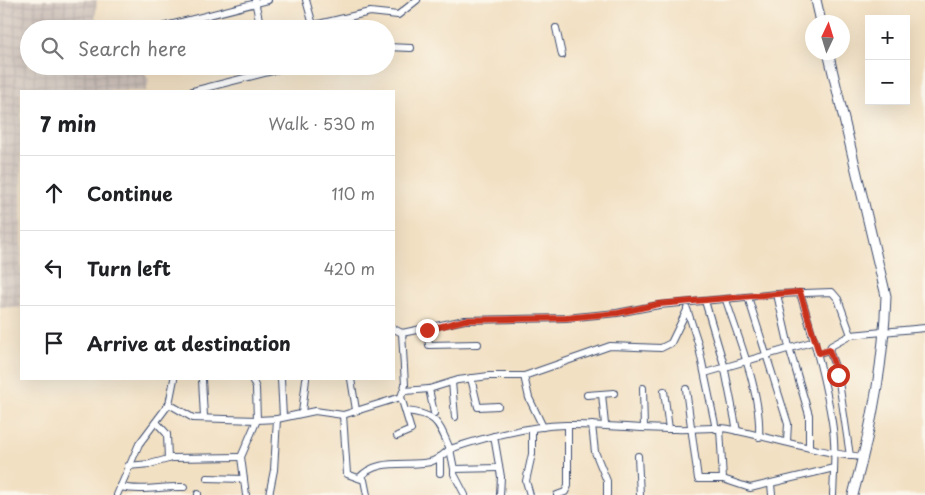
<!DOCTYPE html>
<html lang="en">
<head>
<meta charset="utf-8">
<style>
	:root { --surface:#fff; --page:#f6f6f6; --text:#202124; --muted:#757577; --line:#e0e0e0 }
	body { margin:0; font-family:"Playpen Sans",sans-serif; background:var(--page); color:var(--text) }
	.controls { position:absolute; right:15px; top:15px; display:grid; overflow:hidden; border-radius:0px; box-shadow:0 5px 20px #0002 }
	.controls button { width:45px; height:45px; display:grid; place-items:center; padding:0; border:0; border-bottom:1px solid var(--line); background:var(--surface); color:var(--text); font:25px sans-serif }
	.compass { position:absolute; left:805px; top:15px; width:45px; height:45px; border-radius:50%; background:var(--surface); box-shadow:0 5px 20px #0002; rotate:4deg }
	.stop { position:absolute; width:15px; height:15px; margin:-11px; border:4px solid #c8321e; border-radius:50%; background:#fff }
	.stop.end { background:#c8321e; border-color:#fff; box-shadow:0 1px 5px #0008 }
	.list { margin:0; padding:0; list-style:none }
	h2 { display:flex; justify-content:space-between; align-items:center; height:65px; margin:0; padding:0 20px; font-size:21px }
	h2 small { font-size:16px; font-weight:400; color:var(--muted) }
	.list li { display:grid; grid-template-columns:32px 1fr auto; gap:15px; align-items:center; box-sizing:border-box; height:75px; padding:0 20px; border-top:1px solid var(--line) }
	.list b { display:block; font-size:19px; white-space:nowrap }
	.list em { font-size:16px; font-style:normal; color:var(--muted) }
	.icon { flex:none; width:28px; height:28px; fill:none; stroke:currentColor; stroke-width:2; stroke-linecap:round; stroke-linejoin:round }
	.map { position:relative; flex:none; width:925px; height:495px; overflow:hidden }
	.search { position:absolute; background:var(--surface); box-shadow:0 5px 20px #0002; left:20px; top:20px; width:375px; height:55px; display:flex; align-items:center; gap:12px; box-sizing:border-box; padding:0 18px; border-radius:28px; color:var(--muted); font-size:19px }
	.panel { position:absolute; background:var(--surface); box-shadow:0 5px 20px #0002; left:20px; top:90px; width:375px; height:290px; border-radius:0px }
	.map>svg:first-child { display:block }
</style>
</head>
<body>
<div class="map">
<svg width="925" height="495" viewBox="0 0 925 495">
	<defs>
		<pattern id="industrial-grid" width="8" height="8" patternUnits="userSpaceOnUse" patternTransform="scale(1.25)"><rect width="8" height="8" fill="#cec1ba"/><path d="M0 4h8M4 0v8" fill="none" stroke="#b0a6a2"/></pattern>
	</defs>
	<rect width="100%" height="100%" fill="#fbf7ec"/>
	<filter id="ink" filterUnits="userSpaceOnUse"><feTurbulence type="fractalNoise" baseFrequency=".02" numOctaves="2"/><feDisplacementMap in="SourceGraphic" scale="10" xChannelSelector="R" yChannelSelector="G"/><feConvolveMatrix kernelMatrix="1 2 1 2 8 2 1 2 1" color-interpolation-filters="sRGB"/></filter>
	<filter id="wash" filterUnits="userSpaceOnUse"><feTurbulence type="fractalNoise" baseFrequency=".0096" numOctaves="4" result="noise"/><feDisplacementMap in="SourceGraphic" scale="20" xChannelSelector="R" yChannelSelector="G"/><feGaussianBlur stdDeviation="1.12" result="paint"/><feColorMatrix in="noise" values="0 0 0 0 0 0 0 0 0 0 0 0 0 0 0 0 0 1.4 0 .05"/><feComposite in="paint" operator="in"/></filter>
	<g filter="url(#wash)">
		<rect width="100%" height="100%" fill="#f2e0c3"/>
		<path fill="url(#industrial-grid)" d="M0,0H97L94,29H29V66H133L143,70L149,80L146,91H21V308L0,307Z"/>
	</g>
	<g filter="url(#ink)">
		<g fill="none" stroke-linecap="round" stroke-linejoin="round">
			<g stroke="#3b4a6d" stroke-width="8">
				<g id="street">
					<path d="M306,0L313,25"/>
					<path d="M255,1L261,29"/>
					<path d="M556,28L562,55"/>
					<path d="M154,29L268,0"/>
					<path d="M297,29L370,12L398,15L417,0"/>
					<path d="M386,47L411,48"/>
					<path d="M271,66L272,71L291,66"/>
					<path d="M193,91L272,71"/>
					<path d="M800,293C813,335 825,378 832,422C836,446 834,471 833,495"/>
					<path d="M777,294L789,347L809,415V447"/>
					<path d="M748,297L788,424L787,441"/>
					<path d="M726,300C739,340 762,395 759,437"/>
					<path d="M705,301L724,365L737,431"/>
					<path d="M687,309L698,343L716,429"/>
					<path d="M394,329L402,333L465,320L566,318L617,313L659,305L777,294L832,292L838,299L851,335L925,328"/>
					<path d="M427,330L429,345L478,344"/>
					<path d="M829,350L831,346L851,335"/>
					<path d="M819,353L829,350L838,375L850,456"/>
					<path d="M705,373L815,341"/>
					<path d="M524,376L529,398L543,427"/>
					<path d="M471,378L478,407L498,406"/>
					<path d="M202,379L204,417"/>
					<path d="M281,379L283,417"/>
					<path d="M351,379L356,410"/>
					<path d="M452,382L455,417"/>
					<path d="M643,388L644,428"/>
					<path d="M429,389L434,413"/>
					<path d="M686,389L698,479H723L750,488L834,468"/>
					<path d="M405,391L429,389L458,380L489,376H524L610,346L661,348L671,343L687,310"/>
					<path d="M664,391L669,429"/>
					<path d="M602,394L605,425"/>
					<path d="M587,395L614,393"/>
					<path d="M169,404L193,418L257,420L256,388L252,379"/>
					<path d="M406,411C437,414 438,422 450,449C486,437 527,426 566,425C603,424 639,429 676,429C693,430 712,426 729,429C774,438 818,453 863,457"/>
					<path d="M302,413L306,379"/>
					<path d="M343,415L347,474L364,480L367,495"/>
					<path d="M156,422L167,434L168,459"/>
					<path d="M592,425L595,452L607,481V495"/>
					<path d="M720,429L723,479"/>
					<path d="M397,436L411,430L401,397"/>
					<path d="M494,436L501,477L500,495"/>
					<path d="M638,456L640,495"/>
					<path d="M128,466L150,464L172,458L241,457"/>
					<path d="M440,473V457"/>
					<path d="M207,478L244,479"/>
					<path d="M359,478C378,457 406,467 430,462C438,460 444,454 450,449L454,469"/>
					<path d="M771,484L772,495"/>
					<path d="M120,487C142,492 162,486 184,487"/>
					<path d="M198,494V495"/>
					<path d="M117,495L139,444L169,404L174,379"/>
					<path d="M246,495L241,457L257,420L277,419L315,411L343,415L401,397L405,385L402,333"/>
					<path d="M269,495L274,470L277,419"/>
					<path d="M465,495L454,474V469L499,468"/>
					<path d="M530,495L526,481L532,454V429"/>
					<path d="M557,495L565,492L568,486V425"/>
				</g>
			</g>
			<g stroke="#3b4a6d" stroke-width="11">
				<g id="secondary">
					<path d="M816,0L821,22"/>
					<path d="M828,52L886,296C884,364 871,430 853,495"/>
				</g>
			</g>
			<use href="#street" stroke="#fff" stroke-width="6"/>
			<use href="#secondary" stroke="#fff" stroke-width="9"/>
		</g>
	</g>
	<g fill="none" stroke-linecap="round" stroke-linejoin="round" filter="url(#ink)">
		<path stroke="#c8321e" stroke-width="6" d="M427,330L465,320L566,318L618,313L659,304L800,292L819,353L829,350L838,375"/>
	</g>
</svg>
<div class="controls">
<button>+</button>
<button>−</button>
</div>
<svg class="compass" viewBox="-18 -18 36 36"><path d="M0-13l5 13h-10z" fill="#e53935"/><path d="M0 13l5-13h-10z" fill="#757577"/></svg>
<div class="stop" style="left:838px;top:375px"></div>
<div class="stop end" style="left:427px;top:330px"></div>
<div class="search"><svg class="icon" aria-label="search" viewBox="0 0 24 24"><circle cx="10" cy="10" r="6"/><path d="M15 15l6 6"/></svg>Search here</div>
<section class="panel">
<h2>7 min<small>Walk · 530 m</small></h2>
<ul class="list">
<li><svg class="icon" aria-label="ahead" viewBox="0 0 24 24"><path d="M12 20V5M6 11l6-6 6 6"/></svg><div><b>Continue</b></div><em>110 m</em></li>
<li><svg class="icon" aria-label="left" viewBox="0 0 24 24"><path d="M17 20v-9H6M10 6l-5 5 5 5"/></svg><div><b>Turn left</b></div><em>420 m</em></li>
<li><svg class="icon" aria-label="arrive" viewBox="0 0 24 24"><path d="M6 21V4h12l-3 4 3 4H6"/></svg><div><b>Arrive at destination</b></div></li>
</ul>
</section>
</div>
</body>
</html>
